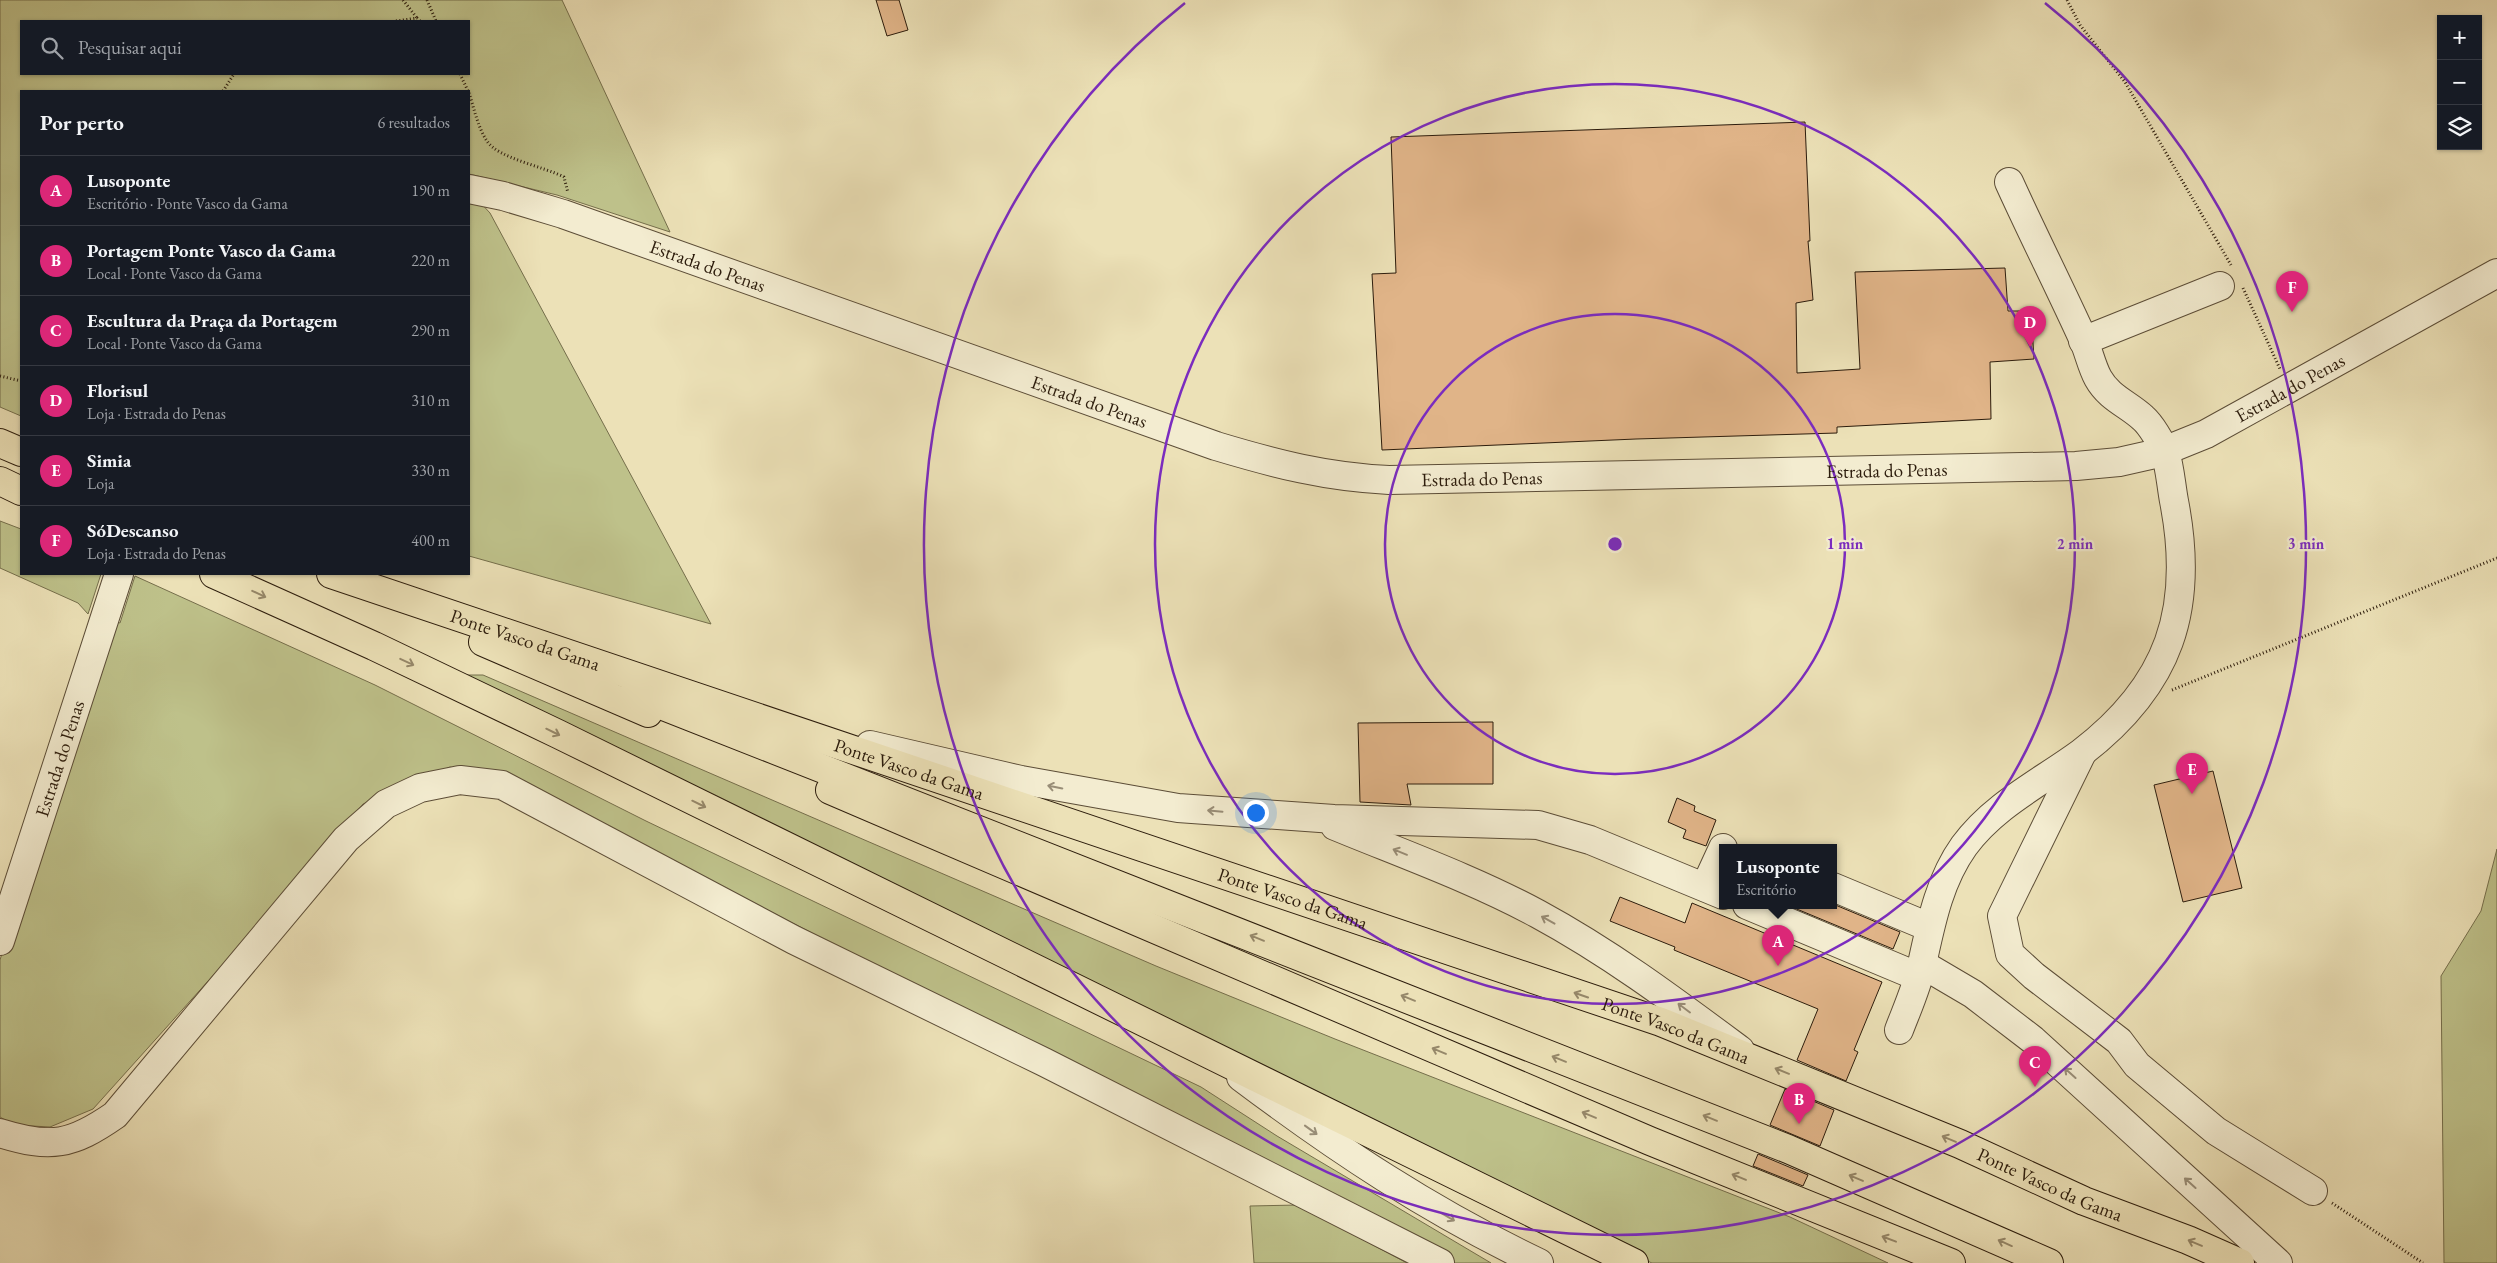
<!DOCTYPE html>
<html lang="pt">
<head>
<meta charset="utf-8">
<style>
	:root { --surface:#171b24; --page:#242831; --text:#f1f3f6; --muted:#9ea1a6; --line:#363941; --accent:#db2777 }
	body { margin:0; font-family:"EB Garamond",serif; background:var(--page); color:var(--text) }
	.controls { position:absolute; right:15px; top:15px; display:grid; overflow:hidden; border-radius:0px; box-shadow:0 1px 4px #0004 }
	.controls button { width:45px; height:45px; display:grid; place-items:center; padding:0; border:0; border-bottom:1px solid var(--line); background:var(--surface); color:var(--text); font:25px sans-serif }
	.you { position:absolute; left:1255px; top:812px; width:18px; height:18px; margin:-12px; border:4px solid #fff; border-radius:50%; background:#1a73e8; box-shadow:0 0 0 8px #1a73e833 }
	.badge { display:grid; place-items:center; width:32px; height:32px; border-radius:50%; background:var(--accent); color:#fff; font-size:16px; font-weight:700 }
	.pin { position:absolute; translate:-50% -41px; filter:drop-shadow(0 1px 2px #0008) }
	.pin::after { content:''; position:absolute; top:26px; width:18px; height:15px; background:inherit; clip-path:polygon(0 0,100% 0,50% 100%) }
	.popup { position:absolute; left:1719px; top:844px; width:118px; height:65px; box-sizing:border-box; display:grid; place-content:center; border-radius:0px; background:var(--surface); filter:drop-shadow(0 1px 4px #0005); font-size:16px; white-space:nowrap; color:var(--muted) }
	.popup b { font-size:19px; color:var(--text) }
	.popup::after { content:''; position:absolute; left:50%; top:100%; margin-left:-10px; border:10px solid transparent; border-top-color:var(--surface) }
	.list { margin:0; padding:0; list-style:none }
	h2 { display:flex; justify-content:space-between; align-items:center; height:65px; margin:0; padding:0 20px; font-size:21px }
	h2 small { font-size:16px; font-weight:400; color:var(--muted) }
	.list li { display:grid; grid-template-columns:32px 1fr auto; gap:15px; align-items:center; box-sizing:border-box; height:70px; padding:0 20px; border-top:1px solid var(--line) }
	.list b { display:block; font-size:19px; white-space:nowrap }
	.list p { margin:0; font-size:16px; white-space:nowrap; color:var(--muted) }
	.list em { font-size:16px; font-style:normal; color:var(--muted) }
	.icon { flex:none; width:28px; height:28px; fill:none; stroke:currentColor; stroke-width:2; stroke-linecap:round; stroke-linejoin:round }
	.map { position:relative; flex:none; width:2497px; height:1263px; overflow:hidden }
	.search { position:absolute; background:var(--surface); box-shadow:0 1px 4px #0004; left:20px; top:20px; width:450px; height:55px; display:flex; align-items:center; gap:12px; box-sizing:border-box; padding:0 18px; border-radius:0px; color:var(--muted); font-size:19px }
	.panel { position:absolute; background:var(--surface); box-shadow:0 1px 4px #0004; left:20px; top:90px; width:450px; height:485px; border-radius:0px }
	.map>svg:first-child { display:block }
</style>
</head>
<body>
<div class="map">
<svg width="2497" height="1263" viewBox="0 0 2497 1263">
	<rect width="100%" height="100%" fill="#ece1b7"/>
	<filter id="stains"><feTurbulence type="fractalNoise" baseFrequency=".004" numOctaves="4"/><feColorMatrix values="0 0 0 0 .2 0 0 0 0 .09 0 0 0 0 .02 0 0 0 .5 -.17"/></filter>
	<radialGradient id="worn" r=".72"><stop offset=".6" stop-color="#630" stop-opacity="0"/><stop offset="1" stop-color="#630" stop-opacity=".3"/></radialGradient>
	<g fill="#bec18a" stroke="#756e4b" fill-rule="evenodd">
		<path d="M0,0H562L670,232L557,195L469,174V91H21V416L0,407ZM21,21H469V74H21Z"/>
		<path d="M469,199L478,200L490,213L711,624L469,556Z"/>
		<path d="M0,521L21,529V574H101L88,614L78,603L0,568Z"/>
		<path d="M135,576L375,685L646,821L1201,1087L1277,1136L1491,1263H1451L531,788L450,767L363,804L272,910L93,1109L50,1127L14,1125L0,1117V960L104,618L120,623Z"/>
		<path d="M467,675H483L1156,966L1335,1039L1790,1217L1888,1263H1652L1583,1233L1320,1104Z"/>
		<path d="M2497,849V1263H2444L2441,976L2481,911Z"/>
		<path d="M1298,1205L1407,1263H1254L1250,1206Z"/>
	</g>
	<g fill="#e0b488" stroke="#2c1c0c">
		<path d="M876,0H899L908,30L887,36Z"/>
		<path d="M1805,122L1810,241H1808L1813,300L1796,303L1797,373L1860,369L1855,272L2005,268L2008,311H2031L2034,359L1990,362L1991,419L1837,427V433L1636,439L1382,450L1372,274L1396,273L1391,137Z"/>
		<path d="M1493,722V784H1407L1411,805L1360,802L1358,723Z"/>
		<path d="M2213,771L2242,888L2183,902L2154,785Z"/>
		<path d="M1677,798L1695,806L1694,811L1716,820L1706,846L1683,838L1686,830L1668,822Z"/>
		<path d="M1620,897L1685,923L1692,903L1882,982L1854,1050L1858,1052L1846,1081L1797,1060L1818,1009L1674,950L1675,947L1610,921Z"/>
		<path d="M1787,905L1833,904L1900,932L1893,949Z"/>
		<path d="M1785,1089L1834,1110L1820,1146L1770,1125Z"/>
		<path d="M1758,1154L1808,1175L1803,1186L1753,1166Z"/>
	</g>
	<g fill="none" stroke-linecap="round" stroke-linejoin="round">
		<g stroke="#5c4d37" stroke-width="30">
			<g id="minor">
				<path id="s1" d="M469,189L503,196L563,214L1216,446C1276,464 1326,477 1389,480L2076,466L2119,462L2159,453L2206,434L2497,273"/>
				<path d="M2083,341L2220,286"/>
				<path d="M870,745L1021,780L1178,808L1334,819L1538,825L1590,840L1723,895"/>
				<path d="M2082,753L2002,916L2010,954L2034,976L2119,1041L2137,1065L2216,1131L2313,1191"/>
				<path d="M1335,826C1403,854 1473,879 1538,914C1610,953 1674,1001 1740,1050"/>
				<path d="M1705,887L1723,848"/>
				<path d="M1833,887L1929,927"/>
				<path d="M1747,905L1919,977"/>
				<path id="s2" d="M0,941L119,574"/>
				<path d="M1922,964L1973,994L2033,1040L2278,1263"/>
				<path d="M1899,1030C1907,1009 1917,987 1922,964C1931,923 1939,881 1964,846C1994,805 2040,783 2081,753C2170,685 2195,609 2174,501C2171,485 2170,467 2165,452C2161,442 2151,425 2143,418C2128,404 2109,398 2098,378C2092,367 2089,353 2084,341C2060,288 2033,235 2009,182"/>
				<path d="M1241,1077C1338,1150 1430,1211 1539,1263"/>
				<path d="M0,1133C51,1149 72,1145 115,1115L346,839L386,804L420,788L460,780L502,785L794,940L1044,1062L1440,1263"/>
			</g>
		</g>
		<g stroke="#2c1c0c" stroke-width="30">
			<g id="highway">
				<path d="M0,443L21,452"/>
				<path d="M0,481L21,491"/>
				<path d="M214,574L374,646L558,734L1634,1263"/>
				<path id="s3" d="M331,574L1661,1022L1960,1144L2084,1201L2188,1240L2240,1263"/>
				<path d="M483,642L648,713"/>
				<path d="M633,694L1788,1149L2049,1263"/>
				<path d="M830,790L1650,1141L1951,1263"/>
			</g>
		</g>
		<g stroke="#2c1c0c" stroke-width="3" stroke-dasharray="1 2.5" stroke-linecap="butt">
			<path d="M403,0L417,18"/>
			<path d="M427,0L436,21"/>
			<path d="M2067,0L2080,25L2125,82L2231,265"/>
			<path d="M396,21L417,18L420,21"/>
			<path d="M460,74L468,91"/>
			<path d="M223,91L234,74"/>
			<path d="M469,93C474,108 478,128 487,141C497,158 545,167 564,177L568,193"/>
			<path d="M2243,288L2280,369"/>
			<path d="M0,376L21,381"/>
			<path d="M2172,690L2497,558"/>
			<path d="M2332,1203L2423,1263"/>
		</g>
		<use href="#minor" stroke="#f3ecd0" stroke-width="28"/>
		<use href="#highway" stroke="#ece1b7" stroke-width="28"/>
	</g>
	<defs><path id="oneway-shaft" d="M-6 0H5M1.5-3L5.5 0L1.5 3" fill="none" stroke-width="1.6" stroke-linecap="round" stroke-linejoin="round" transform="scale(1.25)"/></defs>
	<g stroke="#96886a">
		<use href="#oneway-shaft" transform="translate(259 594) rotate(25)"/>
		<use href="#oneway-shaft" transform="translate(407 662) rotate(25)"/>
		<use href="#oneway-shaft" transform="translate(553 732) rotate(26)"/>
		<use href="#oneway-shaft" transform="translate(699 804) rotate(26)"/>
		<use href="#oneway-shaft" transform="translate(1257 938) rotate(-158)"/>
		<use href="#oneway-shaft" transform="translate(1581 995) rotate(-161)"/>
		<use href="#oneway-shaft" transform="translate(1408 998) rotate(-158)"/>
		<use href="#oneway-shaft" transform="translate(1439 1051) rotate(-157)"/>
		<use href="#oneway-shaft" transform="translate(1559 1059) rotate(-158)"/>
		<use href="#oneway-shaft" transform="translate(1782 1071) rotate(-158)"/>
		<use href="#oneway-shaft" transform="translate(1589 1115) rotate(-157)"/>
		<use href="#oneway-shaft" transform="translate(1710 1118) rotate(-158)"/>
		<use href="#oneway-shaft" transform="translate(1949 1139) rotate(-157)"/>
		<use href="#oneway-shaft" transform="translate(1739 1177) rotate(-158)"/>
		<use href="#oneway-shaft" transform="translate(1856 1178) rotate(-157)"/>
		<use href="#oneway-shaft" transform="translate(1889 1239) rotate(-159)"/>
		<use href="#oneway-shaft" transform="translate(2005 1243) rotate(-156)"/>
		<use href="#oneway-shaft" transform="translate(2195 1243) rotate(-157)"/>
	</g>
	<g stroke="#998e78">
		<use href="#oneway-shaft" transform="translate(1055 787) rotate(-169)"/>
		<use href="#oneway-shaft" transform="translate(1215 811) rotate(-175)"/>
		<use href="#oneway-shaft" transform="translate(1400 852) rotate(-158)"/>
		<use href="#oneway-shaft" transform="translate(1548 920) rotate(-151)"/>
		<use href="#oneway-shaft" transform="translate(1684 1008) rotate(-143)"/>
		<use href="#oneway-shaft" transform="translate(2070 1073) rotate(-138)"/>
		<use href="#oneway-shaft" transform="translate(1311 1130) rotate(36)"/>
		<use href="#oneway-shaft" transform="translate(2190 1183) rotate(-138)"/>
		<use href="#oneway-shaft" transform="translate(1448 1217) rotate(30)"/>
	</g>
	<g fill="none" stroke="#7b2cbf" stroke-width="2.5">
		<circle cx="1615" cy="544" r="230"/>
		<circle cx="1615" cy="544" r="460"/>
		<path d="M2045 3A691 691 0 1 1 1185 3"/>
	</g>
	<g text-anchor="middle" stroke-width="4.5" stroke-linejoin="round" paint-order="stroke">
		<g font-size="19" fill="#2c1c0c" stroke="#f3ecd0">
			<text dy="7" stroke="none"><textPath href="#s1" startOffset="251">Estrada do Penas</textPath></text>
			<text dy="7" stroke="none"><textPath href="#s1" startOffset="1885">Estrada do Penas</textPath></text>
			<text dy="7" stroke="none"><textPath href="#s1" startOffset="656">Estrada do Penas</textPath></text>
			<text dy="7" stroke="none"><textPath href="#s1" startOffset="1465">Estrada do Penas</textPath></text>
			<text dy="7" stroke="none"><textPath href="#s1" startOffset="1060">Estrada do Penas</textPath></text>
			<text dy="7" stroke="none"><textPath href="#s3" startOffset="205">Ponte Vasco da Gama</textPath></text>
			<text dy="7" stroke="none"><textPath href="#s2" startOffset="192">Estrada do Penas</textPath></text>
			<text dy="7" stroke="none"><textPath href="#s3" startOffset="610">Ponte Vasco da Gama</textPath></text>
			<text dy="7" stroke="none"><textPath href="#s3" startOffset="1015">Ponte Vasco da Gama</textPath></text>
			<text dy="7" stroke="none"><textPath href="#s3" startOffset="1420">Ponte Vasco da Gama</textPath></text>
			<text dy="7" stroke="none"><textPath href="#s3" startOffset="1825">Ponte Vasco da Gama</textPath></text>
		</g>
	</g>
	<circle cx="1615" cy="544" r="8" fill="#7b2cbf" stroke="#f3ecd0" stroke-width="2.5"/>
	<g font-size="15" text-anchor="middle" font-weight="bold" fill="#7b2cbf" stroke="#f3ecd0" stroke-width="4.5" stroke-linejoin="round" paint-order="stroke">
		<text x="1845" y="549">1 min</text>
		<text x="2075" y="549">2 min</text>
		<text x="2306" y="549">3 min</text>
	</g>
	<rect width="100%" height="100%" filter="url(#stains)"/>
	<rect width="100%" height="100%" fill="url(#worn)"/>
</svg>
<div class="controls">
<button>+</button>
<button>−</button>
<button><svg class="icon" aria-label="layers" viewBox="0 0 24 24"><path d="M12 4l9 5-9 5-9-5zM3 14l9 5 9-5"/></svg></button>
</div>
<div class="you"></div>
<div class="pin badge" style="left:1778px;top:966px">A</div>
<div class="popup"><b>Lusoponte</b>Escritório</div>
<div class="pin badge" style="left:1799px;top:1124px">B</div>
<div class="pin badge" style="left:2035px;top:1087px">C</div>
<div class="pin badge" style="left:2030px;top:347px">D</div>
<div class="pin badge" style="left:2192px;top:794px">E</div>
<div class="pin badge" style="left:2292px;top:312px">F</div>
<div class="search"><svg class="icon" aria-label="search" viewBox="0 0 24 24"><circle cx="10" cy="10" r="6"/><path d="M15 15l6 6"/></svg>Pesquisar aqui</div>
<section class="panel">
<h2>Por perto<small>6 resultados</small></h2>
<ul class="list">
<li><span class="badge">A</span><div><b>Lusoponte</b><p>Escritório · Ponte Vasco da Gama</p></div><em>190 m</em></li>
<li><span class="badge">B</span><div><b>Portagem Ponte Vasco da Gama</b><p>Local · Ponte Vasco da Gama</p></div><em>220 m</em></li>
<li><span class="badge">C</span><div><b>Escultura da Praça da Portagem</b><p>Local · Ponte Vasco da Gama</p></div><em>290 m</em></li>
<li><span class="badge">D</span><div><b>Florisul</b><p>Loja · Estrada do Penas</p></div><em>310 m</em></li>
<li><span class="badge">E</span><div><b>Simia</b><p>Loja</p></div><em>330 m</em></li>
<li><span class="badge">F</span><div><b>SóDescanso</b><p>Loja · Estrada do Penas</p></div><em>400 m</em></li>
</ul>
</section>
</div>
</body>
</html>
